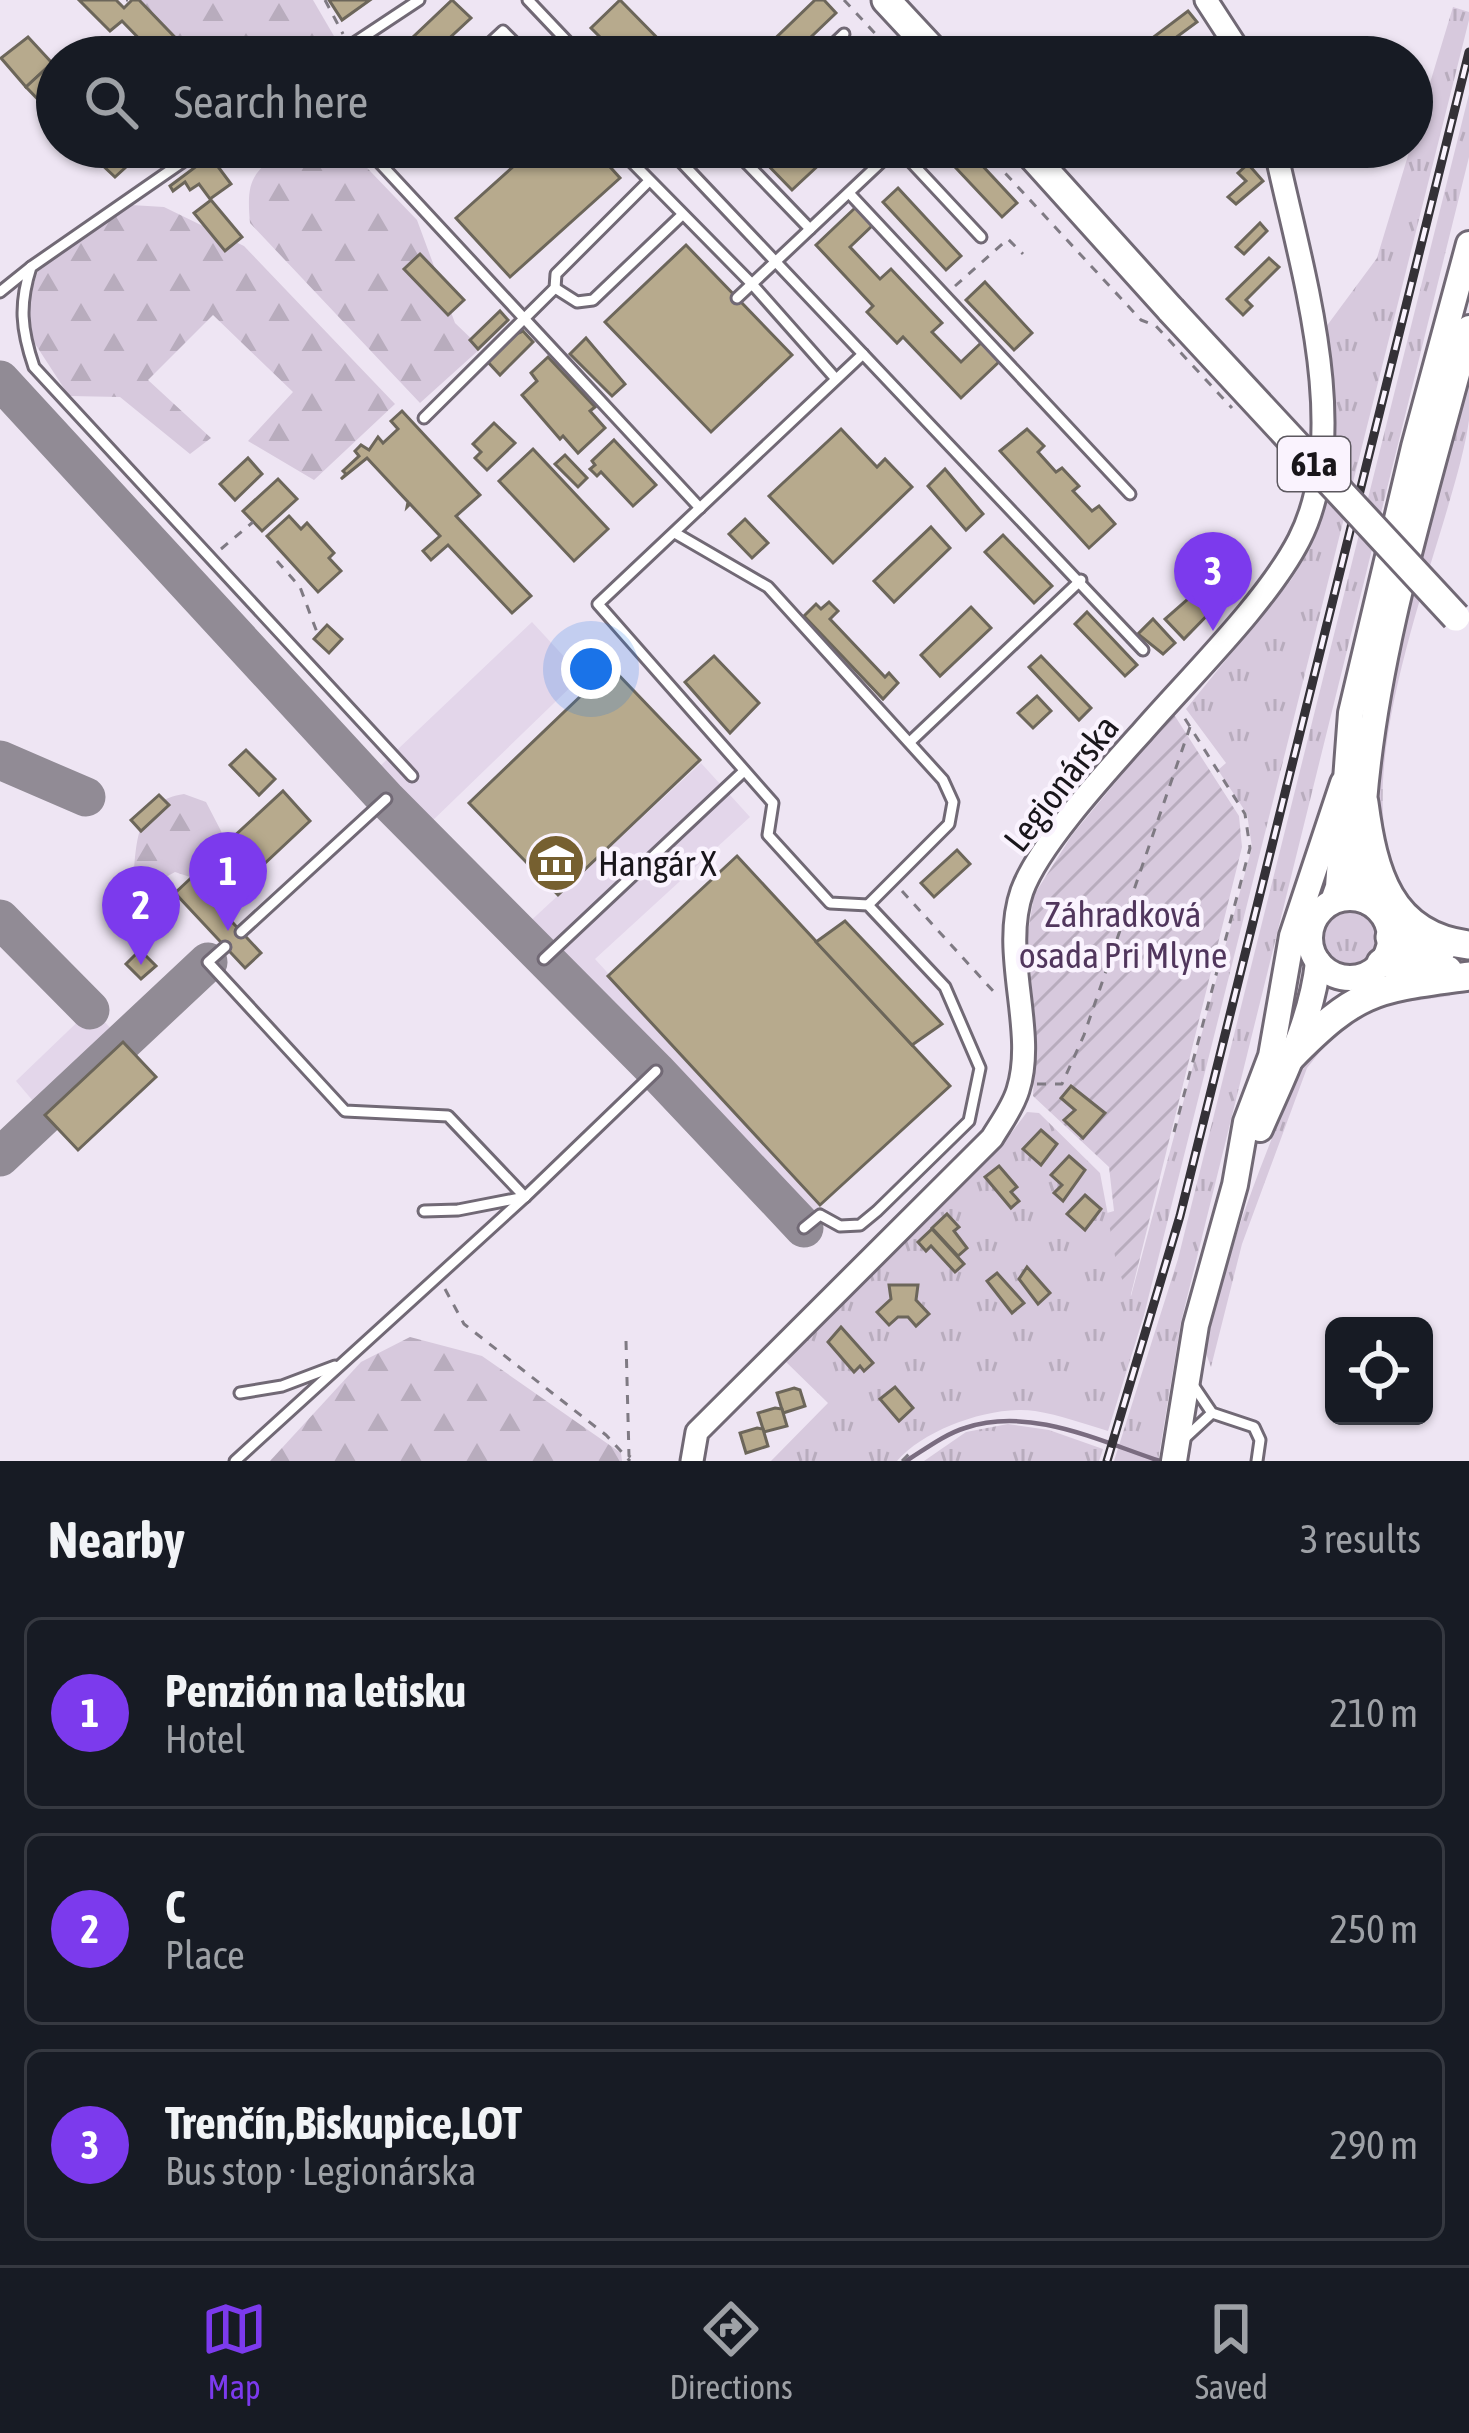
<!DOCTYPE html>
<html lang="en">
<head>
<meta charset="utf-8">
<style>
	:root { --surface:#171b24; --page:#20242c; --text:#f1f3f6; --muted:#9ea1a6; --line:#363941; --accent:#7c3aed }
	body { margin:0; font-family:"Asap Condensed",sans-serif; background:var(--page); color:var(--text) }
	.controls { position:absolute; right:36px; bottom:36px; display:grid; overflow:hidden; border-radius:18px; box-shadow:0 3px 9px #0004 }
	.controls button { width:108px; height:108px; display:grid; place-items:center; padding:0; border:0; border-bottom:3px solid var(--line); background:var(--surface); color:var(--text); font:60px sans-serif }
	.you { position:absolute; left:591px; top:669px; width:42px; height:42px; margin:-30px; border:9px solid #fff; border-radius:50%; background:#1a73e8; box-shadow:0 0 0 18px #1a73e833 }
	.badge { display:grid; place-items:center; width:78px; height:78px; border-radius:50%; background:var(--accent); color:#fff; font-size:39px; font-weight:700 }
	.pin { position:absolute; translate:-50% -99px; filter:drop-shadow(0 3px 6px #0008) }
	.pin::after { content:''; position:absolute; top:63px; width:42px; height:36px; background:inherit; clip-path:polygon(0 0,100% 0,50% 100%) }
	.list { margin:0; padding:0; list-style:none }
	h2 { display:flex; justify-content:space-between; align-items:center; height:156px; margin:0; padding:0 48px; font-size:51px }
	h2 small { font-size:39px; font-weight:400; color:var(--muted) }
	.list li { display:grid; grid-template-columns:78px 1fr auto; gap:36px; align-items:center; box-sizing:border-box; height:192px; margin:0 24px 24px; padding:0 24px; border:3px solid var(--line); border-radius:18px }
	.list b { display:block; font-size:45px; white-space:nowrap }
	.list p { margin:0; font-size:39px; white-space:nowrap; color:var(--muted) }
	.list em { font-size:39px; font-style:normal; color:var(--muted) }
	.icon { flex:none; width:66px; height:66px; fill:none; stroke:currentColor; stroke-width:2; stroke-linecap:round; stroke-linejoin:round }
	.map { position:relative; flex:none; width:1469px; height:1461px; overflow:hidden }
	.search { position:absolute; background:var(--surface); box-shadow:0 3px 9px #0004; left:36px; right:36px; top:36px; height:132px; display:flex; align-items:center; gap:30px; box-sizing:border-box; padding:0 42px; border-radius:66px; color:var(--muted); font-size:45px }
	.sheet { height:804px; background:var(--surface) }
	nav { display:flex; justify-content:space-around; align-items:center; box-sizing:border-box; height:168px; border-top:3px solid var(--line); background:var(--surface); font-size:33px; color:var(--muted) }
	nav a { display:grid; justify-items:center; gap:6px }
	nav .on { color:var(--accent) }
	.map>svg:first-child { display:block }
</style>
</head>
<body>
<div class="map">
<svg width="1469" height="1461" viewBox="0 0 1469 1461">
	<defs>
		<pattern id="grass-tufts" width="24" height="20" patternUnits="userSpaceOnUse" patternTransform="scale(3)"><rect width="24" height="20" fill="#d7c9dd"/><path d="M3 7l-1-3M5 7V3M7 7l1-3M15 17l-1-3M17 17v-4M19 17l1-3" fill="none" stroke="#b8acbd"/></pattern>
		<pattern id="forest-firs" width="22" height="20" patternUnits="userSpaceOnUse" patternTransform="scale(3)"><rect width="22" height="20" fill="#d7c9dd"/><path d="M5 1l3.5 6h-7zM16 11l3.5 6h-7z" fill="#b8acbd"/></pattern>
		<pattern id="garden-furrows" width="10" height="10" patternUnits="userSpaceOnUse" patternTransform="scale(3)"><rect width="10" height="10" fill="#d7c9dd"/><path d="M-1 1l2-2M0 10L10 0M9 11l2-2" fill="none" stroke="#b8acbd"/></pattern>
	</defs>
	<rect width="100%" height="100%" fill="#eee5f3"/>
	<g fill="#e3d6ea">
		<path d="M532,622L582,676L428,825L524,927L701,763L750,817L595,959L820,1205L788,1238L358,787Z"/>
		<path d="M92,1008L123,1042L45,1115L16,1081Z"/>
	</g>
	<g fill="url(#grass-tufts)">
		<path d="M1453,7L1469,12V20L1144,1315L1108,1431C1085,1424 1060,1415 1035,1411C992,1405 925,1429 897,1461H771L828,1403L784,1360L1001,1147L1027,1112L1039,1113L1100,1173L1118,1268L1131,1296L1252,847L1247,814L1218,770L1226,763L1186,709L1291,580L1311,547L1334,465V404L1323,331L1377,258Z"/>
		<path d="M1469,94V157L1181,1322L1158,1461H1114L1178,1259Z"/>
		<path d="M1469,374C1469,389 1469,406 1469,420C1453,541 1304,840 1438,923V931L1391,887L1373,812L1389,678Z"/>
		<circle cx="1351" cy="936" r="28"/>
		<path d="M1450,988V996L1369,1007L1343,1023L1307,1068L1242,1244L1211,1367L1205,1351C1221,1272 1248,1198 1278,1123C1293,1088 1307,1046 1337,1020C1369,992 1410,991 1450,988Z"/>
		<path d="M1008,1424L1049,1430L1103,1449L1099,1461H924L966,1432Z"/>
	</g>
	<g fill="url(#forest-firs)">
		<path d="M137,0H313L338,43L318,57H174L137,11Z"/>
		<path d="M288,147H347L417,220L455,323L481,348L420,403L250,223C246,179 252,172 288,147Z"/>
		<path d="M131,205L164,207L244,246L395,404L314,480L248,441L293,392L213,315L148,380L211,438L190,454L120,397L69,396L30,336L26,308L39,268Z"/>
		<path d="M184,794L206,802L221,831L237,880L211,884L175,872L151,885L134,871C137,833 140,801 184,794Z"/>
		<path d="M410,1337L482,1356L621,1453L622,1461H270L361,1362Z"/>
	</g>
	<path fill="url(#garden-furrows)" d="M1173,713L1239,816L1242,847L1130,1298L1117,1267L1107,1213L1114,1211L1109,1167L1033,1096L1036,1029L1027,939L1034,895L1072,835Z"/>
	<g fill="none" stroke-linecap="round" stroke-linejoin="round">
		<path stroke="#7a6c80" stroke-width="4.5" d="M906,1461C924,1450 945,1434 965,1428C1030,1406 1099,1441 1160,1461"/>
		<g stroke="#918b95" stroke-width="39">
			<path d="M0,380L386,799L656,1071L804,1228"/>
			<path d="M0,760L86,797"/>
			<path d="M0,919L90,1010"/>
			<path d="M0,1157L208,962"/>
		</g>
	</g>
	<g fill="#b7aa8d" stroke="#6c665a" stroke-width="3">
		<path d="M79,0H116L124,8L132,0H139L192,55L157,57L122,21L110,31Z"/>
		<path d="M329,0H370L342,20Z"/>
		<path d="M452,0L471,18L429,57H392Z"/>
		<path d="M620,0L676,57H620L591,28Z"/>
		<path d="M815,0H824L836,13L790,57H756Z"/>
		<path d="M1188,11L1197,22L1155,53L1147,42Z"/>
		<path d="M28,37L52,63L26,87L1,58Z"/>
		<path d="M52,63L57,68V119L26,87Z"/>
		<path d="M83,147H132L133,148L120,161L126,167L115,177Z"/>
		<path d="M535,147H592L620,178L510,277L456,218Z"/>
		<path d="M768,147H838L792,190L759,156Z"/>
		<path d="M943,147H965L1017,203L1002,217L939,150Z"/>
		<path d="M210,156L231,184L210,199L199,184L190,190L185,182L173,191L170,186Z"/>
		<path d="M1248,164L1263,181L1236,204L1228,197L1246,181L1238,173Z"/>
		<path d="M898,188L961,256L946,270L883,202Z"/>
		<path d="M211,200L242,237L225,251L194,213Z"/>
		<path d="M856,207L873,225L850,247L880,279L891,269L942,323L932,332L961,362L983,341L1001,360L961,398L903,337L897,343L867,312L873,306L816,245Z"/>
		<path d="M1260,223L1267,231L1244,254L1236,247Z"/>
		<path d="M686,245L792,355L711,432L605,322Z"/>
		<path d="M420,254L464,300L448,315L404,269Z"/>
		<path d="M1269,258L1279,267L1246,300L1252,306L1243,315L1227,299Z"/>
		<path d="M985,282L1032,333L1014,350L966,300Z"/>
		<path d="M500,311L508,320L478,349L470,340Z"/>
		<path d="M523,331L533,342L500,375L487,361L516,334Z"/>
		<path d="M586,338L625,384L612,396L570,354Z"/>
		<path d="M548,357L595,407L590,411L605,428L578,453L563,436L560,439L522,395L537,381L531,373Z"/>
		<path d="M402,411L480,495L456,516L531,596L512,613L448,545L431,560L423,551L440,536L410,504L407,507L408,502L367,458L341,479L346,474L343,471L359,456L355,451L361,445L369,450L378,437L383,443L398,429L391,421Z"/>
		<path d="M494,423L515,443L487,470L475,458L481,452L473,444Z"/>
		<path d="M841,429L877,467L885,459L912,487L833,563L769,496Z"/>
		<path d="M1027,429L1044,446L1038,452L1056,472L1062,468L1079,486L1073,491L1092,511L1099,506L1115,524L1089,548L1000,451Z"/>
		<path d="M614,440L656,485L633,506L601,472L597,476L590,469L595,465L592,461Z"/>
		<path d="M533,449L608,529L574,561L499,481Z"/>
		<path d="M565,455L587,478L578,487L555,464Z"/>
		<path d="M248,458L262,474L235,500L220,484Z"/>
		<path d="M945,469L983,514L966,530L928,486Z"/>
		<path d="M278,479L297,499L262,531L243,511Z"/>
		<path d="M289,516L301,529L307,523L334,553L329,558L341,571L318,592L267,536Z"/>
		<path d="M745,519L768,543L752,558L729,534Z"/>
		<path d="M931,527L950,548L894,602L874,581Z"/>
		<path d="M1003,535L1052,586L1034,603L985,552Z"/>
		<path d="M1228,576L1237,585L1228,593L1225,591L1221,595L1224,598L1184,639L1165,619L1213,577L1220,584Z"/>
		<path d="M829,602L838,611L830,619L885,677L889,673L898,683L883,699L804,616L816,604L821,609Z"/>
		<path d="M971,607L991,628L940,676L921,655Z"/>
		<path d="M1087,612L1137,665L1125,676L1075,624Z"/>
		<path d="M1153,619L1175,643L1163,654L1138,634Z"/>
		<path d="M327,625L342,639L329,653L314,639Z"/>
		<path d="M714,656L759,703L730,733L685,682Z"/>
		<path d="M1041,656L1091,708L1079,720L1029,667Z"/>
		<path d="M611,667L700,760L558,895L469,803Z"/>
		<path d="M1037,696L1051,711L1033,728L1018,713Z"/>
		<path d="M246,750L275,779L259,795L230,765Z"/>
		<path d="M283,791L310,821L246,881L218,851Z"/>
		<path d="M159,795L169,805L141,831L131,820Z"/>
		<path d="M957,850L970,864L934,897L921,883Z"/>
		<path d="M737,856L950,1086L820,1205L608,976Z"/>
		<path d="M191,878L261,953L245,968L175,893Z"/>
		<path d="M845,921L915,995L942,1024L912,1045L816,942Z"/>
		<path d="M140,950L156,966L141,979L126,964Z"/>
		<path d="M123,1042L156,1077L78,1150L45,1115Z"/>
		<path d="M1071,1086L1105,1113L1083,1138L1064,1120L1075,1110L1061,1098Z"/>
		<path d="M1041,1130L1057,1144L1041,1165L1023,1149Z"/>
		<path d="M1069,1156L1085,1170L1063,1201L1054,1193L1062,1185L1051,1175Z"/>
		<path d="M999,1166L1017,1187L1011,1192L1019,1201L1011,1208L985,1177Z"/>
		<path d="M1085,1195L1101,1209L1085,1230L1067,1214Z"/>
		<path d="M947,1214L959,1227L954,1231L967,1248L958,1256L932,1228Z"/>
		<path d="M932,1229L964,1264L955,1272L931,1246L926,1251L918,1242Z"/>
		<path d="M1027,1267L1050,1293L1038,1304L1019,1279Z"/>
		<path d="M997,1273L1024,1303L1012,1313L987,1281Z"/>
		<path d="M889,1285H918L916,1300L929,1314L916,1326L908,1317H898L889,1325L877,1312L891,1299Z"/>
		<path d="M841,1327L873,1363L864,1371L860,1366L854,1372L828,1342Z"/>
		<path d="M895,1387L913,1408L899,1421L880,1399Z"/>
		<path d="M794,1388L800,1390L805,1406L783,1413L777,1393Z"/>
		<path d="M775,1408L782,1409L787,1426L764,1432L758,1413Z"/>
		<path d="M757,1428L763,1429L768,1446L746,1453L740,1433Z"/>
	</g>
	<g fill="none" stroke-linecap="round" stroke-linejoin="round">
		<g stroke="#716975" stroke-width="15">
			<g id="service">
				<path d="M528,0L582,57"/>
				<path d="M333,57L419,0"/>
				<path d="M475,57L503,31L529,57"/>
				<path d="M820,57L844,34"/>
				<path d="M204,147L31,267C19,304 21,329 34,367L412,776"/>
				<path d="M365,147L700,508"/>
				<path d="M617,147L752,284L836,379"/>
				<path d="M667,147L1143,650"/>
				<path d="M731,147L810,229"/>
				<path d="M849,193L1130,494"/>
				<path d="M555,288L577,302L593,300L682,215"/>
				<path d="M0,292L31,267"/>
				<path d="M737,298L897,147L981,237"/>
				<path d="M424,418L555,288L556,274L649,181"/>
				<path d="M675,533L768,587L943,780L953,802L949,824L868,905"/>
				<path d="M911,741L1081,580"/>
				<path d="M241,932L386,799"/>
				<path d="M225,947L208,962L345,1111L448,1116L525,1197"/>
				<path d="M544,959L744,771"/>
				<path d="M424,1211L458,1210L525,1197"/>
				<path d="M804,1228L820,1215L840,1226L860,1225L877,1211L969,1121L980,1068L945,987L868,905L830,903L768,835L773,803L598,604L863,354"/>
				<path d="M1193,1385L1212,1413L1254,1427L1260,1440L1257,1461"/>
				<path d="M240,1393L282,1386L335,1366"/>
				<path d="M1185,1438L1212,1413"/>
				<path d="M235,1461L525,1197L656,1071"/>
			</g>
		</g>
		<g stroke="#716975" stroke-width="27">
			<g id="tertiary">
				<path d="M1206,0L1243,57"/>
				<path d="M692,1461L697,1432L992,1138C1001,1123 1013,1107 1018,1090C1037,1030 1000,954 1022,891C1039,844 1109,769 1143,731C1190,677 1267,602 1299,540C1355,431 1299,262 1275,147"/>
			</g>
		</g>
		<g stroke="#716975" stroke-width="30">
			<g id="secondary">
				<circle cx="1350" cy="938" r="40"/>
				<path d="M1333,901L1338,887L1351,713L1414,447L1469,244"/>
				<path d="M1366,901C1354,866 1361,837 1364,802C1377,641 1429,484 1469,328"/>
				<path d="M1260,1129C1283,1076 1312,1020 1318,962"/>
				<path d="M1174,1461L1196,1325L1235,1185L1246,1122L1271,1056L1292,936L1343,783"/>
			</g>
		</g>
		<g stroke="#716975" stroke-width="33">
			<g id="primary">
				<path d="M886,0L939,57"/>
				<path d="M1024,147L1171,310"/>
				<path d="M1364,803C1373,871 1389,936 1469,945"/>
				<path d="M1390,937L1441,951"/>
				<path d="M1381,963H1406L1448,970"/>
				<path d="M1291,1057C1359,988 1375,989 1469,976"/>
			</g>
		</g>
		<g stroke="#7f7a83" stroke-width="3" stroke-dasharray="9 9" stroke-linecap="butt">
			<path d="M126,0H128"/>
			<path d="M325,0L343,34"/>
			<path d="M844,0L897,57"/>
			<path d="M981,147L1141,320L1156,326L1232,408"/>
			<path d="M955,286L1008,239L1023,254"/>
			<path d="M221,549L253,522"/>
			<path d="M277,561L300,587L318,635"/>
			<path d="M902,891L994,992"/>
			<path d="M1037,1084H1062L1084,1035L1190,727"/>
			<path d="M1174,1132L1250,848L1245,814L1182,714"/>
			<path d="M445,1289L464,1324L606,1435L630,1461"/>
			<path d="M626,1341L629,1456L638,1461"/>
			<path d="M902,1461L914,1449"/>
		</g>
		<use href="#service" stroke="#fff" stroke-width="9"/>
		<use href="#tertiary" stroke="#fff" stroke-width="21"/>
		<use href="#secondary" stroke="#fff" stroke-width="24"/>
		<use href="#primary" stroke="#fff" stroke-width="27"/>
		<g stroke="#343137" stroke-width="9">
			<path id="rail" d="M1107,1461L1180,1216L1469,52"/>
		</g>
		<use href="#rail" stroke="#faf3fe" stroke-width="4.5" stroke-dasharray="14" stroke-linecap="butt"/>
		<g stroke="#716975" stroke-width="33" stroke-linecap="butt">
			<path id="primary-bridge" d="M1171,310L1456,617"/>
		</g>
		<use href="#primary-bridge" stroke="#fff" stroke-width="27"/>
	</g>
	<defs>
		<g id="museum-disc" transform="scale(3)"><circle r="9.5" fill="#766030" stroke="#faf3fe"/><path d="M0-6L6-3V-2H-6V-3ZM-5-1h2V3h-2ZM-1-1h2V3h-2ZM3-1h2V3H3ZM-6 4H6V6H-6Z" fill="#fff"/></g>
	</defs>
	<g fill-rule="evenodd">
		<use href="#museum-disc" x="556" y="863"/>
	</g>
	<g text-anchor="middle" stroke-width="9" stroke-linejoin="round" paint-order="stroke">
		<rect fill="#faf3fe" stroke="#5c585f" stroke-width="3" x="1278" y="437" width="72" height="54" rx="9"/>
		<g font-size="33" font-weight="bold" fill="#19161b">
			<text x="1314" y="476">61a</text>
		</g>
		<g font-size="36" fill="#19161b" stroke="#faf3fe">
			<text transform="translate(1061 783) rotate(-52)" y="13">Legionárska</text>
		</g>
		<g font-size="36" fill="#19161b" stroke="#faf3fe" text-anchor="start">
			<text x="598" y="876">Hangár X</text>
		</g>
		<g font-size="36" fill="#51365d" stroke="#faf3fe">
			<text x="1123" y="927">Záhradková<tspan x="1123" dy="41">osada Pri Mlyne</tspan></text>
		</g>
	</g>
</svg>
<div class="controls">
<button><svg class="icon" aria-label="locate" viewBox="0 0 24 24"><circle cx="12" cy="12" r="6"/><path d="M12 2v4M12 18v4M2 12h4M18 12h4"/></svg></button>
</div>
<div class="you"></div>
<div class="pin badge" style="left:228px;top:931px">1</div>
<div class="pin badge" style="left:141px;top:965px">2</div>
<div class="pin badge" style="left:1213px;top:631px">3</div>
<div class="search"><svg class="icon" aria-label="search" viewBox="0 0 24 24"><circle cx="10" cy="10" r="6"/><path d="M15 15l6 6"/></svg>Search here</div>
</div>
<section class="sheet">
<h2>Nearby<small>3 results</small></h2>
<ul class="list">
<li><span class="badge">1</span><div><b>Penzión na letisku</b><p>Hotel</p></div><em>210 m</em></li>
<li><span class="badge">2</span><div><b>C</b><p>Place</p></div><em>250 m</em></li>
<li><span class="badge">3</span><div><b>Trenčín,Biskupice,LOT</b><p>Bus stop · Legionárska</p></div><em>290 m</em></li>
</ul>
</section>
<nav>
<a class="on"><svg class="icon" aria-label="map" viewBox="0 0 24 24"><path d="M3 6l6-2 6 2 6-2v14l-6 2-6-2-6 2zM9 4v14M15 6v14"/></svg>Map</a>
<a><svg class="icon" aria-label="directions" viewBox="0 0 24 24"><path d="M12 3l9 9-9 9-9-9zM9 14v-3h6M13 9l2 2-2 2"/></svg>Directions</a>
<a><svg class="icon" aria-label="saved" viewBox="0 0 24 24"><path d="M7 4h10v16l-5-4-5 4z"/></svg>Saved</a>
</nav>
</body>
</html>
